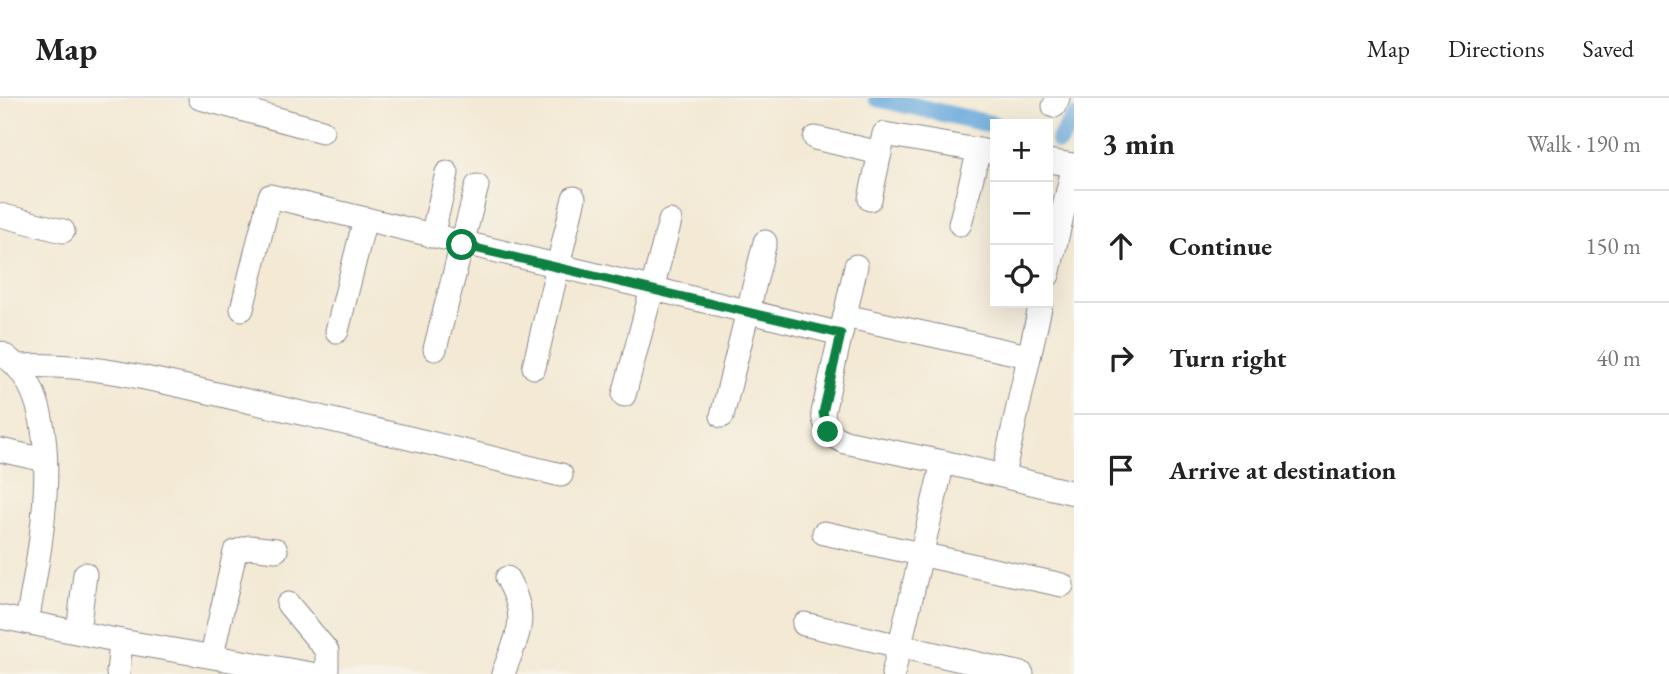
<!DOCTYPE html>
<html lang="en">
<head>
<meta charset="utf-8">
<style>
	:root { --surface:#fff; --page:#f6f6f6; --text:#222; --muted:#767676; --line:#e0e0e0 }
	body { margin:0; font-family:"EB Garamond",serif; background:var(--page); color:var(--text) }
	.controls { position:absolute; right:21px; top:21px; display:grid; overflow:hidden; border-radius:0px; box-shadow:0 7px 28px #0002 }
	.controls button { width:63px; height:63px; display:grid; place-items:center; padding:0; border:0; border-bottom:2px solid var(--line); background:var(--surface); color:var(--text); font:35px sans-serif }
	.stop { position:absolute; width:21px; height:21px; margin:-16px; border:5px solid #0b8043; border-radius:50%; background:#fff }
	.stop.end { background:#0b8043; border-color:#fff; box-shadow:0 2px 7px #0008 }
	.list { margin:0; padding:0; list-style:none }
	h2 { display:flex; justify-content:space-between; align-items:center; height:91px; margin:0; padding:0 28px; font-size:30px }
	h2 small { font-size:23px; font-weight:400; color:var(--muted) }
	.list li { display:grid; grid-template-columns:46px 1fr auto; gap:21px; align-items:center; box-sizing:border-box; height:112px; padding:0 28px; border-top:2px solid var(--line) }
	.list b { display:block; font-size:26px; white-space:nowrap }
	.list em { font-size:23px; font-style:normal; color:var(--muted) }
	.icon { flex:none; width:38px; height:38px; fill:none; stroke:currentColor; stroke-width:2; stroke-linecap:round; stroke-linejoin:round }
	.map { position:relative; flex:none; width:1074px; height:576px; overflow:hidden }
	header { display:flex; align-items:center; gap:42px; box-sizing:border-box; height:98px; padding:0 35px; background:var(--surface); border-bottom:2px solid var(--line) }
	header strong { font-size:33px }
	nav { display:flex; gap:38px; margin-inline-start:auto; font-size:24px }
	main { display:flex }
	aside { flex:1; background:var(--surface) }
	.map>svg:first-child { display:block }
</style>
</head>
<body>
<header>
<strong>Map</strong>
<nav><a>Map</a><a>Directions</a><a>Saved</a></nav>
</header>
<main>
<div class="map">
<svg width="1074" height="576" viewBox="0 0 1074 576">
	<rect width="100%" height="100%" fill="#f7f3e8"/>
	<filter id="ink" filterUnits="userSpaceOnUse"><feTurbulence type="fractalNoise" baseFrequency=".0143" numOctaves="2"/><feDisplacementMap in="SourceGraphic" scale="14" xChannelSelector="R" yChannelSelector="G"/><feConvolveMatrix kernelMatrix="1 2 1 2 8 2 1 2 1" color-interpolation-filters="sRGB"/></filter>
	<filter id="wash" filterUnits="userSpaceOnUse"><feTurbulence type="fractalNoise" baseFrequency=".00686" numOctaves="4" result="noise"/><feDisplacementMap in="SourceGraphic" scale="28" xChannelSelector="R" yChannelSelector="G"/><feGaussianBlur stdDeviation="1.57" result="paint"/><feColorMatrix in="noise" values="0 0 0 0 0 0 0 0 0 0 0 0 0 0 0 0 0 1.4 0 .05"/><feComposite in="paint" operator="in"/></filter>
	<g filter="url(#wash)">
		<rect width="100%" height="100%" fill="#f3e9d4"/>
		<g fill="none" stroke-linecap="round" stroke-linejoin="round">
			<g stroke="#68a9dc" stroke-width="18">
				<path d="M877,0L995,27"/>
				<path d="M1059,43L1074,19"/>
			</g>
		</g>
	</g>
	<g filter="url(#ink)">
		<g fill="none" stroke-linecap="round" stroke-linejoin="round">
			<g stroke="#8a8688" stroke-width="25">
				<g id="minor">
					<path d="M200,0L322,33"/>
					<path d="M1054,8L1058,0"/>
					<path d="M815,40L880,55"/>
					<path d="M1048,63L1074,67"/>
					<path d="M870,101L884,36L995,55"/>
					<path d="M0,117L63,133"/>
					<path d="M960,126L979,52"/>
					<path d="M432,138L447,75"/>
					<path d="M856,168L823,315C825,331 831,338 845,344L943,364"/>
					<path d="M1048,177L1074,67"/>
					<path d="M242,211L270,98L841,236"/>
					<path d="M845,218L1028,258"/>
					<path d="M337,233L365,121"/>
					<path d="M435,251L477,88"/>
					<path d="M0,255C74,298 39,455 27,524"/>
					<path d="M19,268C92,264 163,284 234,300C344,324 452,350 561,377"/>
					<path d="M534,269L574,100"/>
					<path d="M624,297L670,123"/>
					<path d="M722,318L765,144"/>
					<path d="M0,352L45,362"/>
					<path d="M1003,377L1041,205"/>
					<path d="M824,435L1062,487"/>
					<path d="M288,506L327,553V576"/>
					<path d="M0,519L121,543L312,576"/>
					<path d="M804,526L1022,576"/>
					<path d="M78,534L85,476"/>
					<path d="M212,557L235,454L249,449L276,452"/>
					<path d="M118,576L121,543"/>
					<path d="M503,576C518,534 530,522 507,480"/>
					<path d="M893,576L943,364L1074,395"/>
				</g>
			</g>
			<use href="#minor" stroke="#fff" stroke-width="23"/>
		</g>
	</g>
	<g fill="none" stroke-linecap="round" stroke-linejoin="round" filter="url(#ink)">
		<path stroke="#0b8043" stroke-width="9" d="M462,147L841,236L823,315L828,334"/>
	</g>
</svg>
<div class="controls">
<button>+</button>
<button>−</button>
<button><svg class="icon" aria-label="locate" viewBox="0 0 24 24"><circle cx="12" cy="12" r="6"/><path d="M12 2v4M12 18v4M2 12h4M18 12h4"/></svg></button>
</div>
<div class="stop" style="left:462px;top:147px"></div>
<div class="stop end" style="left:828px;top:334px"></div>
</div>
<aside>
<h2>3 min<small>Walk · 190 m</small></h2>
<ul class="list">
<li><svg class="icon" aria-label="ahead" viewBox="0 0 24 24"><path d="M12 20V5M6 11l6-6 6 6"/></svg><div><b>Continue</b></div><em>150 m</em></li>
<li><svg class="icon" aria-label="right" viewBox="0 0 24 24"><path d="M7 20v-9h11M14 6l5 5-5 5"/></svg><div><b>Turn right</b></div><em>40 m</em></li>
<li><svg class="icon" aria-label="arrive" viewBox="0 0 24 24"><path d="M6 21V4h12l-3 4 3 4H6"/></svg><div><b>Arrive at destination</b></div></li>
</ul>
</aside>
</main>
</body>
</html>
